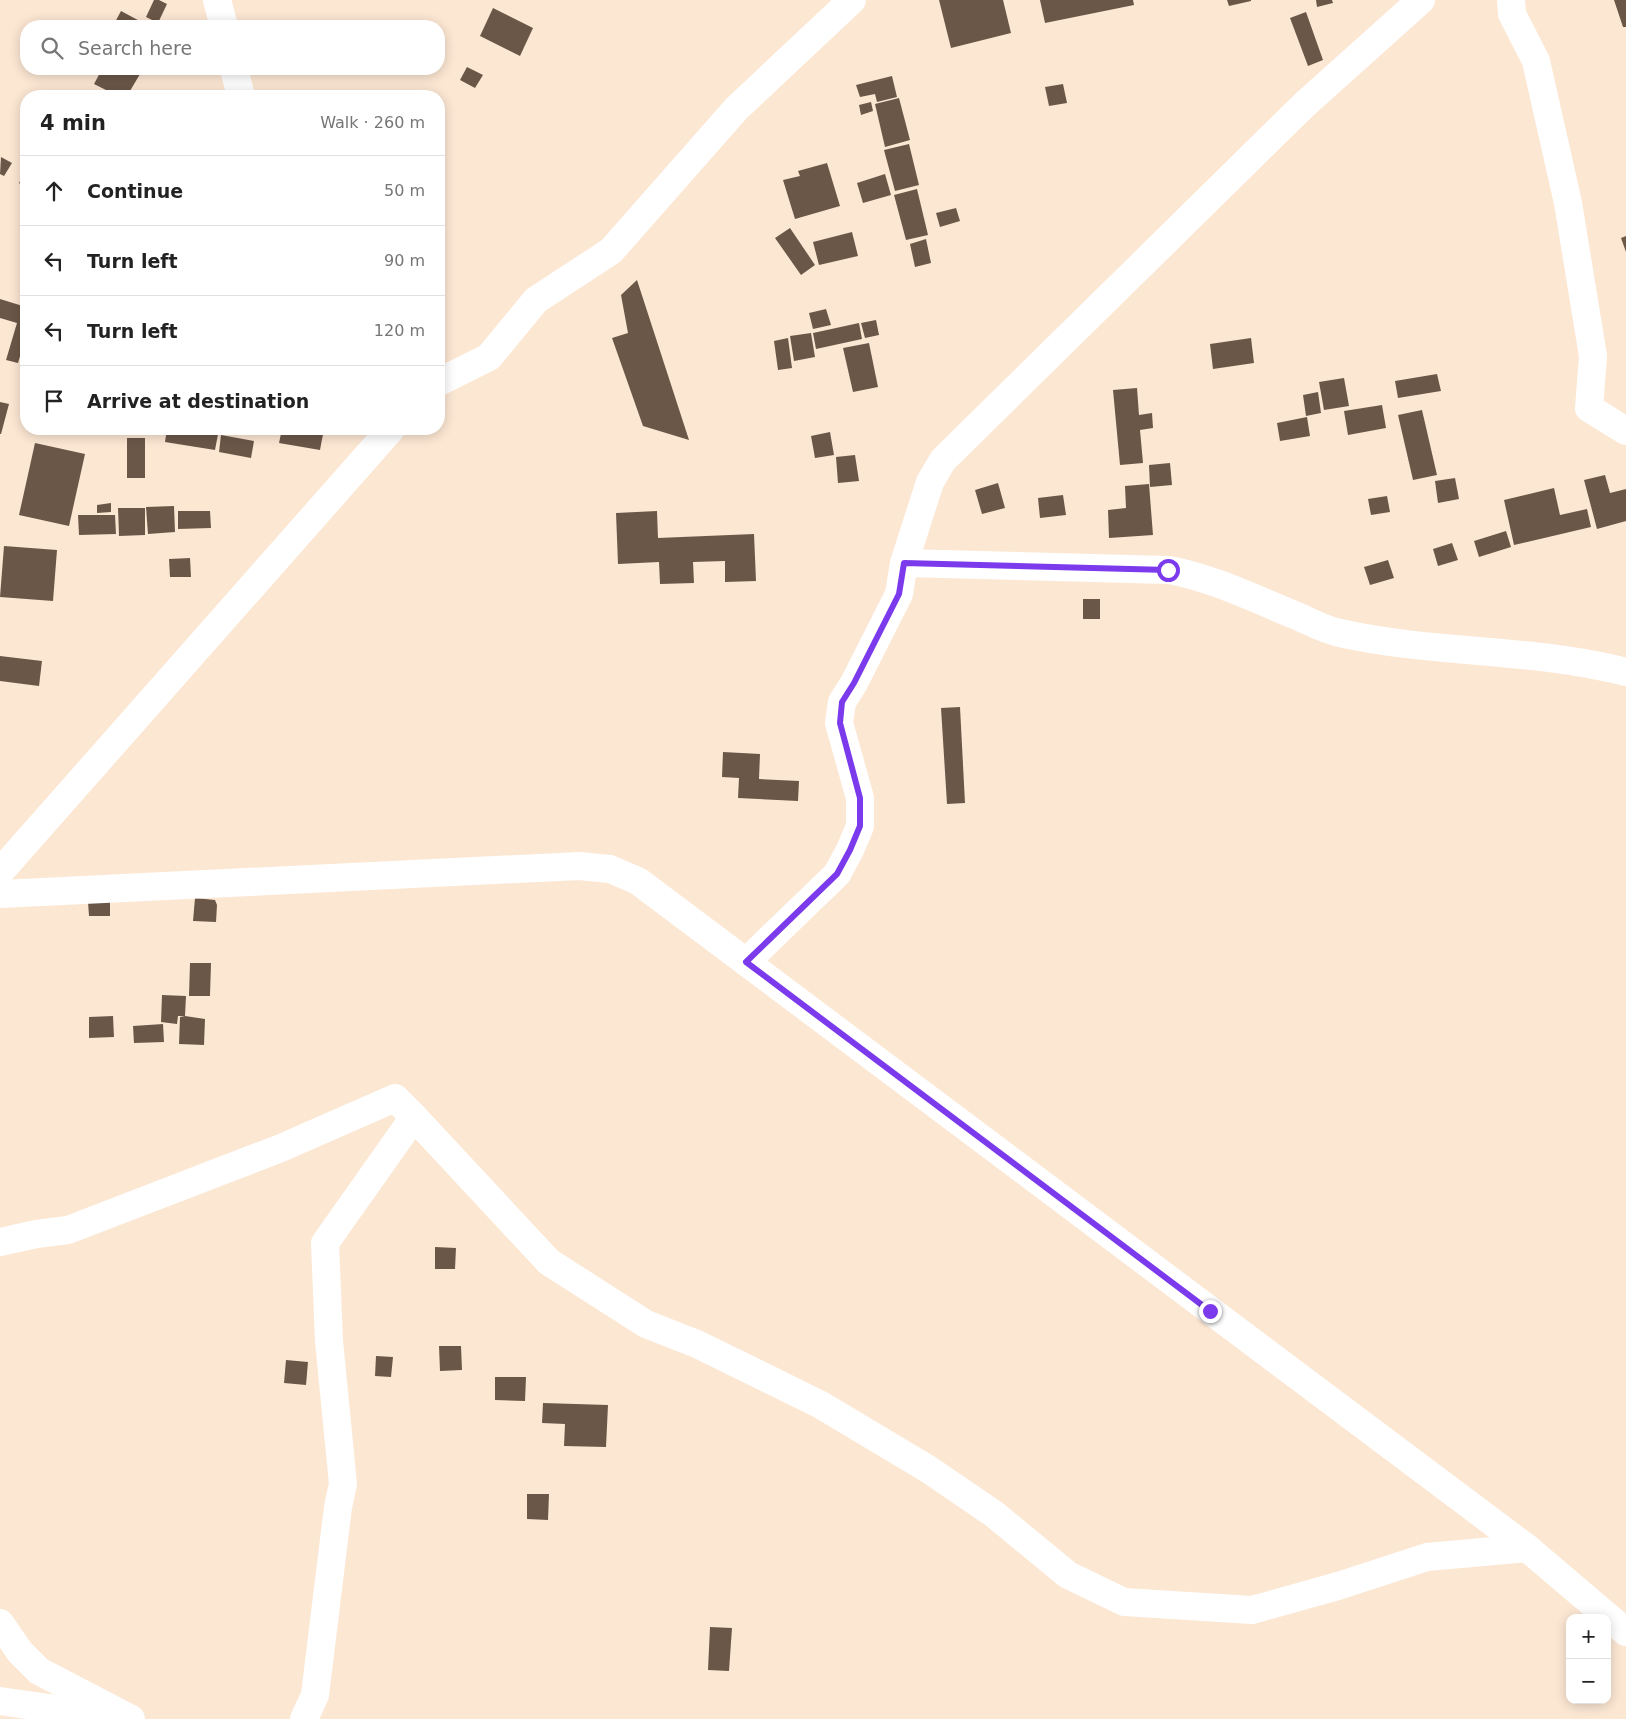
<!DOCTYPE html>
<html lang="en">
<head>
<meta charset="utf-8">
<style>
	:root { --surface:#fff; --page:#f6f6f6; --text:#222; --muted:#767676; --line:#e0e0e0 }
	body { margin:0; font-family:"DejaVu Sans",sans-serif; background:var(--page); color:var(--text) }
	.controls { position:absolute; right:15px; bottom:15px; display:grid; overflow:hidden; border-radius:10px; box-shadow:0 2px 12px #0003 }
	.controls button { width:45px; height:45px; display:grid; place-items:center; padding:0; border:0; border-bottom:1px solid var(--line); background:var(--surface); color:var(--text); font:25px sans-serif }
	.stop { position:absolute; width:15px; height:15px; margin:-11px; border:4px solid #7c3aed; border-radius:50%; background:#fff }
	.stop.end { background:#7c3aed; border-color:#fff; box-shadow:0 1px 5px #0008 }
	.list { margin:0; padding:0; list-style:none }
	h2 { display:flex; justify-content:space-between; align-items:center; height:65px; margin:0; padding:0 20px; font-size:21px }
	h2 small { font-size:16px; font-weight:400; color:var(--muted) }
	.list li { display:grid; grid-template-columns:32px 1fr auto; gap:15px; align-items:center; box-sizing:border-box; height:70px; padding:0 20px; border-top:1px solid var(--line) }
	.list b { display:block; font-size:19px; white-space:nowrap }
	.list em { font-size:16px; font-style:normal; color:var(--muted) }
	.icon { flex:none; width:28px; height:28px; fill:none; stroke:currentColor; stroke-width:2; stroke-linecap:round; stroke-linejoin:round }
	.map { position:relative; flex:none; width:1626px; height:1719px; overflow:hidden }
	.search { position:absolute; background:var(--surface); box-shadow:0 2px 12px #0003; left:20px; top:20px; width:425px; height:55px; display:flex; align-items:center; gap:12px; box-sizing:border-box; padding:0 18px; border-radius:20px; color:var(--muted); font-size:19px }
	.panel { position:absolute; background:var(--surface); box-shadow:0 2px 12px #0003; left:20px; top:90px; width:425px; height:345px; border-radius:20px }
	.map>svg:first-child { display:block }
</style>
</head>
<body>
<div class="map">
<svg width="1626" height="1719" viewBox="0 0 1626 1719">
	<rect width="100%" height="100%" fill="#fce7d3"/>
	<g fill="#6b5748">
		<path d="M154,0H159L167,4L158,23L146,17Z"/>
		<path d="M939,0H1003L1011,33L951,48Z"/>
		<path d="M1040,0H1133L1134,5L1045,23Z"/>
		<path d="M1227,0H1251V1L1229,6Z"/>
		<path d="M1316,0H1332L1333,3L1317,7Z"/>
		<path d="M1614,0H1626V27H1623Z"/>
		<path d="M493,8L533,28L520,56L480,36Z"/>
		<path d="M121,11L149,26H113Z"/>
		<path d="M1306,12L1323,60L1308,66L1290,18Z"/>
		<path d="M467,67L483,75L475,88L460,80Z"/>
		<path d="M97,69H143L127,96H118L94,84L101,71Z"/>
		<path d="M892,76L897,97L877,102L875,94L860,97L856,85Z"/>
		<path d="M1063,84L1067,103L1049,106L1045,87Z"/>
		<path d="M899,98L910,140L885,147L875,104Z"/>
		<path d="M871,102L873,111L861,115L859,105Z"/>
		<path d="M909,144L919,185L895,191L884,150Z"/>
		<path d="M1,157L12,163L4,176L0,174Z"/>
		<path d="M827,163L840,206L795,219L783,180L800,176L798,171Z"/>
		<path d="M26,170V187L19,183Z"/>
		<path d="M885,174L891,195L863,203L857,183Z"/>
		<path d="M917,189L928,235L906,240L894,195Z"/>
		<path d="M956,208L960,221L940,227L936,213Z"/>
		<path d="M790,228L815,265L801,275L775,238Z"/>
		<path d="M852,232L858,256L819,265L813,242Z"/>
		<path d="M1626,236V252L1621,238Z"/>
		<path d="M926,239L931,263L915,267L910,244Z"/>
		<path d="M637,280L689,440L643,426L612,338L628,333L621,295Z"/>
		<path d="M0,299L26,307V336L18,363L6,360L17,323L0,318Z"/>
		<path d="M826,309L831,325L813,329L809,313Z"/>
		<path d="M876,320L879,335L865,338L861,323Z"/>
		<path d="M859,323L862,339L816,349L813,333Z"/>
		<path d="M811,333L815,357L794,361L790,336Z"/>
		<path d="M788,338L792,368L778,370L774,341Z"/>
		<path d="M1251,338L1254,363L1213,369L1210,344Z"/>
		<path d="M869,343L878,387L853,392L843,348Z"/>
		<path d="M1437,374L1441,391L1398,398L1395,381Z"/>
		<path d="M1344,378L1349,406L1324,410L1319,382Z"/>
		<path d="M1137,388L1139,415L1152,413L1153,428L1140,430L1143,463L1120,465L1113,390Z"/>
		<path d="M1318,392L1321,413L1306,416L1303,395Z"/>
		<path d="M0,402L9,404L1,434H0Z"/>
		<path d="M1382,405L1386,428L1348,435L1344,411Z"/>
		<path d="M1422,410L1437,475L1413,480L1398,415Z"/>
		<path d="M1307,417L1310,436L1280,441L1277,423Z"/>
		<path d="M167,429H219L215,450L165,442Z"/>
		<path d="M282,429H324L320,450L279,443Z"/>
		<path d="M830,432L834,455L815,458L811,436Z"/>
		<path d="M221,435L254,441L251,458L219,452Z"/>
		<rect x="127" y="438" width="18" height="40"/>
		<path d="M35,443L85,454L69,526L19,515Z"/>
		<path d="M855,455L859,481L838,483L836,457Z"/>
		<path d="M1170,463L1172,485L1150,487L1149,465Z"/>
		<path d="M1605,475L1610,493L1626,489V521L1597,529L1584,480Z"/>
		<path d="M1455,478L1459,499L1438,503L1435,481Z"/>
		<path d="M998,483L1005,508L982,514L975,490Z"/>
		<path d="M1149,484L1153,535L1109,538L1108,510L1126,508L1125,486Z"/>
		<path d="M1554,488L1560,515L1587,509L1591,527L1514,545L1504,500Z"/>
		<path d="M1063,495L1066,515L1040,518L1038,498Z"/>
		<path d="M1387,496L1390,512L1371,515L1368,499Z"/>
		<path d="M111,503V512L97,513V505Z"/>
		<path d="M174,506L175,532L148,534L146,507Z"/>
		<path d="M118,508H145V535L119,536Z"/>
		<path d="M178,511H210L211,528L178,529Z"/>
		<path d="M657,511L658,538L754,534L756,581L725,582V561L693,562L694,583L660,584L659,562L618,564L616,513Z"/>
		<path d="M78,515H115L116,534L79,535Z"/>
		<path d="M1506,531L1511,547L1479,557L1474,541Z"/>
		<path d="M1452,543L1458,560L1438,566L1433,549Z"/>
		<path d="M4,546L57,550L53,601L0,597Z"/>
		<path d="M190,558L191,577H170L169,559Z"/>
		<path d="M1388,560L1394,578L1370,585L1364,567Z"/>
		<rect x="1083" y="599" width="17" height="20"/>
		<path d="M0,656L42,661L39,686L0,681Z"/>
		<path d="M960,707L965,803L947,804L941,708Z"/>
		<path d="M723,752L760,754L759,779L799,781L798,801L738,798L739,778L722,777Z"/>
		<path d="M195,898L215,900L217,905L216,922L193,921Z"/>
		<path d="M110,901V916H89L88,902Z"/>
		<path d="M190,963H211L210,996H189Z"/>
		<path d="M162,995L186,996L185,1016L205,1019L204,1045L179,1044L180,1017L185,1016H178L177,1024L161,1022Z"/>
		<path d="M113,1016L114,1037L89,1038V1017Z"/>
		<path d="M163,1024L164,1042L134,1043L133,1026Z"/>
		<path d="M435,1247L456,1248L455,1269H435Z"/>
		<path d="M439,1346H461L462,1370L440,1371Z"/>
		<path d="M376,1356L393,1357L391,1377L375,1376Z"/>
		<path d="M286,1360L308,1362L306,1385L284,1383Z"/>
		<path d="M495,1377H526L525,1401L495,1400Z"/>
		<path d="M543,1403L608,1405L606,1447L564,1446L565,1424L542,1423Z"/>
		<path d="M527,1494H549L548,1520L527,1519Z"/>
		<path d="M710,1627L732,1628L729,1671L708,1670Z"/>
	</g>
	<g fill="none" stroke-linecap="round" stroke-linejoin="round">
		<g stroke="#fff" stroke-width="28">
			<path d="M217,0L224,26"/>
			<path d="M1511,0L1512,14L1536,61L1568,203L1593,356L1589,408L1626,431"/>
			<path d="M234,69L241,96"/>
			<path d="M439,382L489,357L536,300L611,251L736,109L852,0"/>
			<path d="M904,563L1169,570C1213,578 1255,599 1297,616C1311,622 1325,630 1340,633C1433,654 1533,648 1626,672"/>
			<path d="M0,872L391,429"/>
			<path d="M0,894L579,866L610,869L638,881L1527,1548L1626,1632"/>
			<path d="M746,962L837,874L850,850L860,826V798L839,723L842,702L854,683L899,594L904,563L930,482L943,460L1304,105L1421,0"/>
			<path d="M414,1117L549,1262L646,1324L697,1344L821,1405L928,1469L994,1514L1068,1575L1124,1602L1252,1610L1338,1586L1427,1557L1527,1548"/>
			<path d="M0,1242L36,1234L68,1230L281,1148L395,1098L414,1117L325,1243L329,1341L343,1484L338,1507L315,1695L304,1719"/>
			<path d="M0,1623L20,1652L39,1671L131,1719"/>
			<path d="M0,1701L113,1717"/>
		</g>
	</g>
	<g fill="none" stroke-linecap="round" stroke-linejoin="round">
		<path stroke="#7c3aed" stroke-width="6" d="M1168,570L904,563L899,594L854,683L842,702L840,723L860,798V826L850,850L837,874L746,962L1210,1311"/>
	</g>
</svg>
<div class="controls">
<button>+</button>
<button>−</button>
</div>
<div class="stop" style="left:1168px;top:570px"></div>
<div class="stop end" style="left:1210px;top:1311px"></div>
<div class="search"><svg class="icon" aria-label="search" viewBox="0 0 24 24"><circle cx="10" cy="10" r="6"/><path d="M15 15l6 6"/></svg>Search here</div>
<section class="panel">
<h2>4 min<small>Walk · 260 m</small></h2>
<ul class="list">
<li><svg class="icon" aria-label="ahead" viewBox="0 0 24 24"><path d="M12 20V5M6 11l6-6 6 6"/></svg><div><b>Continue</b></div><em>50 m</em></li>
<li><svg class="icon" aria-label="left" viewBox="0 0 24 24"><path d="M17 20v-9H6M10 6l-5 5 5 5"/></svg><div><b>Turn left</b></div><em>90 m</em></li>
<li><svg class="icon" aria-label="left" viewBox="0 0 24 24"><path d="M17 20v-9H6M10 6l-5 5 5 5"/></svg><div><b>Turn left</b></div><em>120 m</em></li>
<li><svg class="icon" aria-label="arrive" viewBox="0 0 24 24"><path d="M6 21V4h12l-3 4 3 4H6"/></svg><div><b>Arrive at destination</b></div></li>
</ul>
</section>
</div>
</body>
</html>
